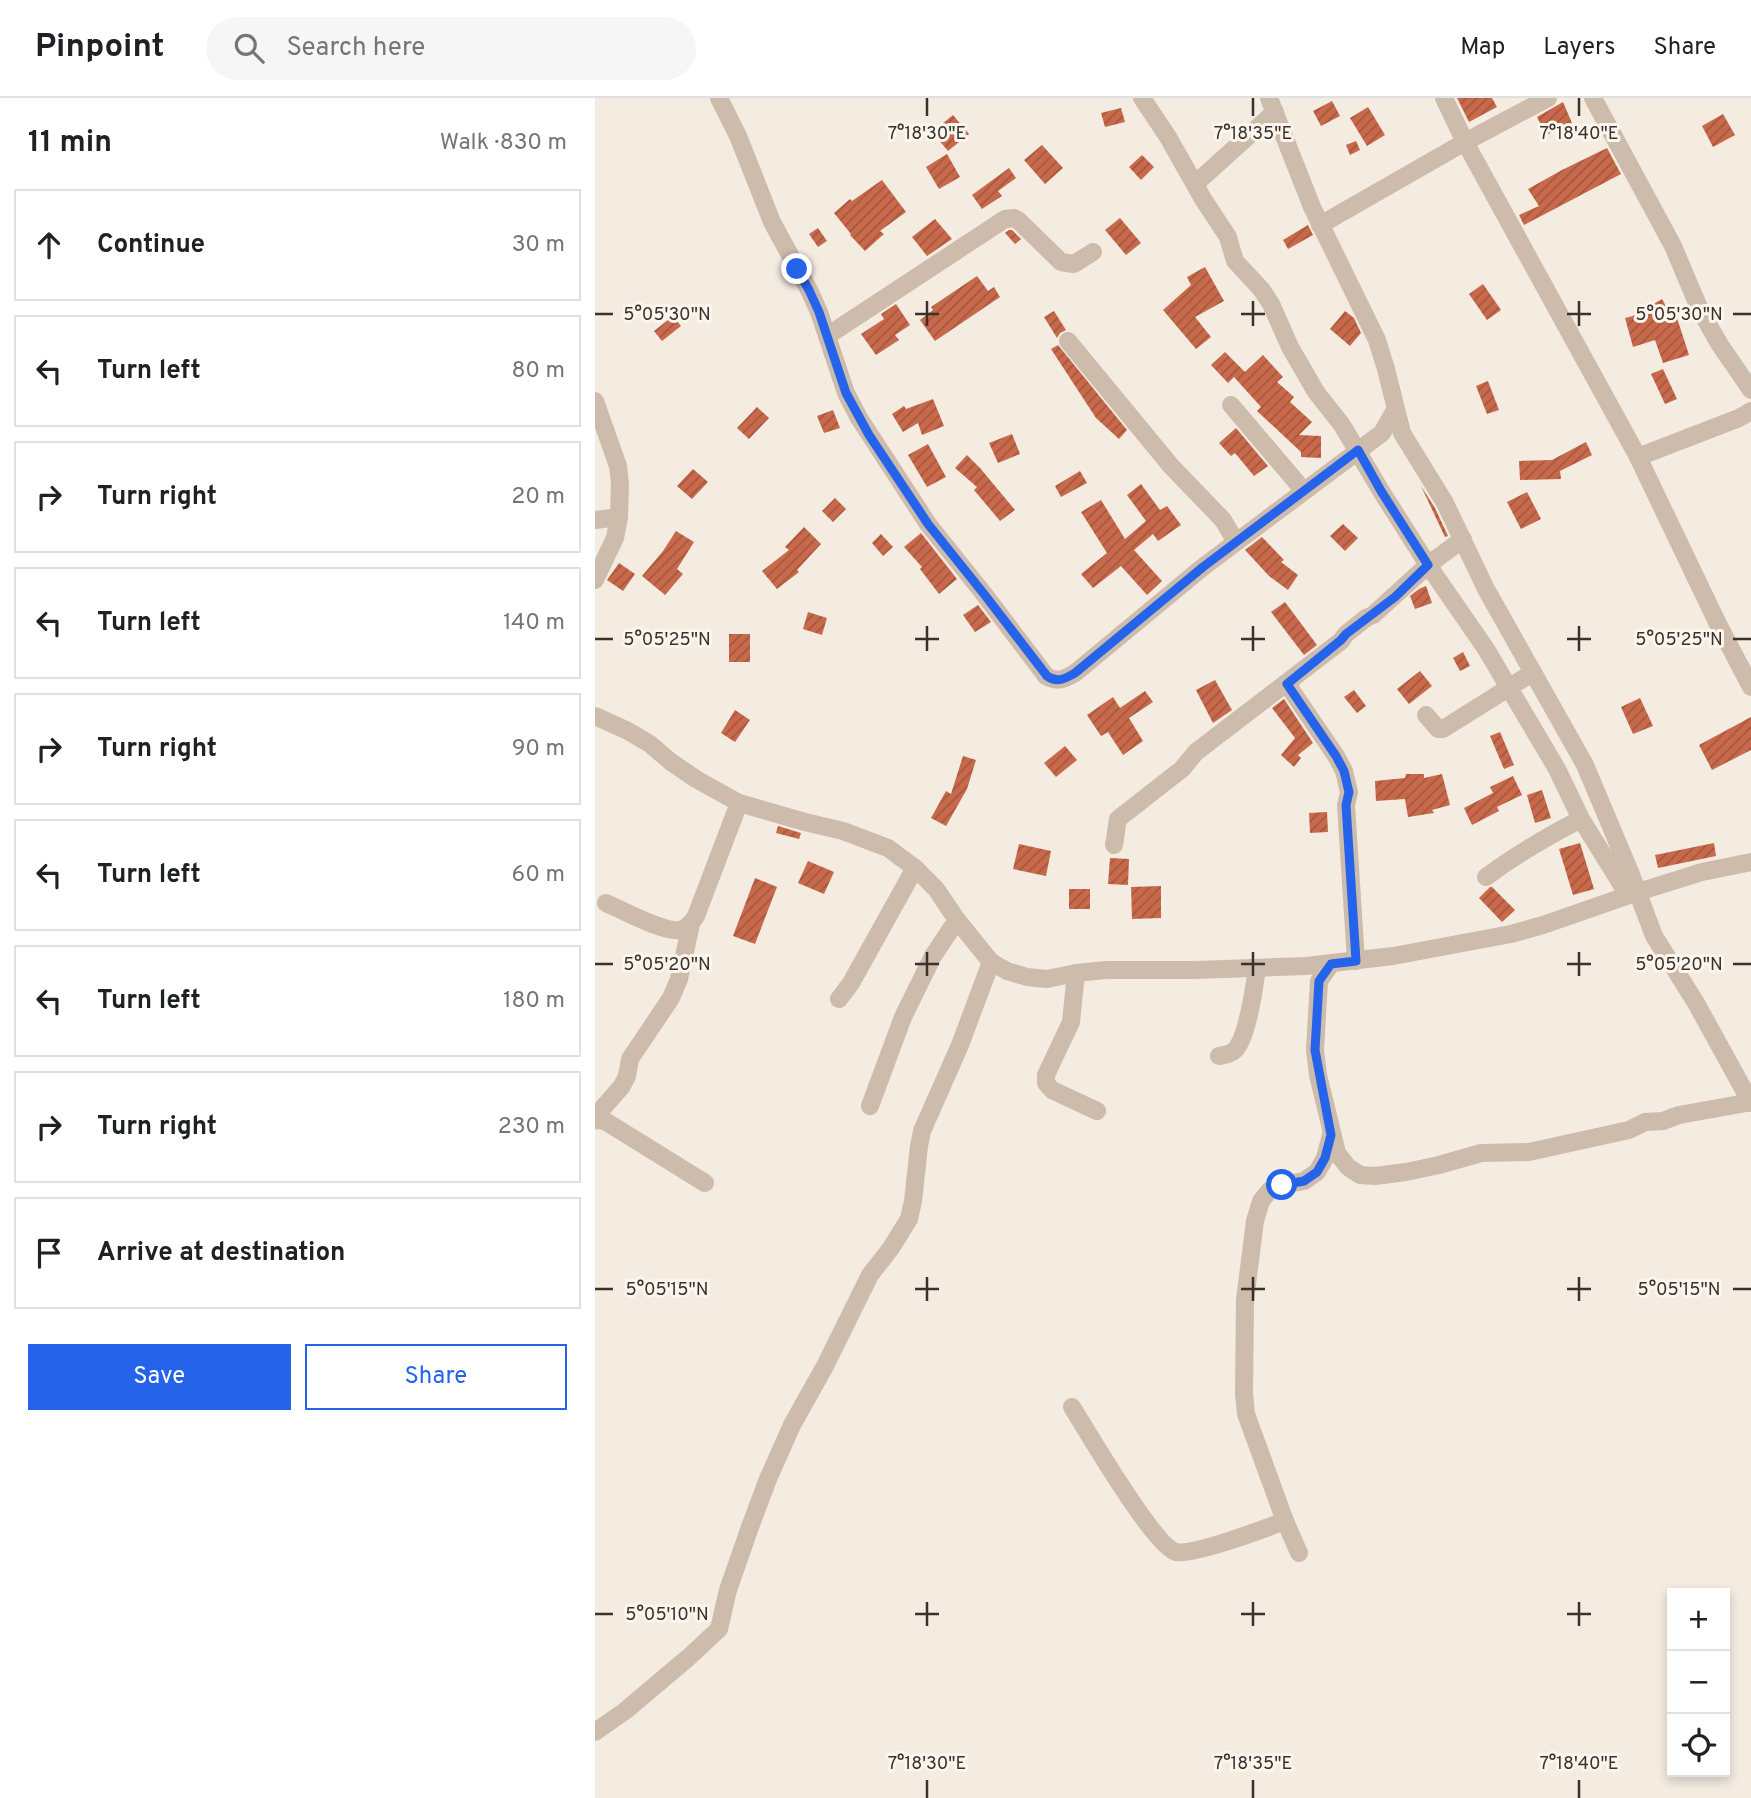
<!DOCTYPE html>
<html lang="en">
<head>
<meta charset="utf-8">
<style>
	:root { --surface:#fff; --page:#f6f6f6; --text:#202124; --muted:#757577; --line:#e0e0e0; --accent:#2563eb }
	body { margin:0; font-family:Overpass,sans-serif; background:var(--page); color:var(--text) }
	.controls { position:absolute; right:21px; bottom:21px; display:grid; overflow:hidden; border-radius:0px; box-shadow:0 4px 10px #0003 }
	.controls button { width:63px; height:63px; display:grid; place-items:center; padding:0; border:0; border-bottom:2px solid var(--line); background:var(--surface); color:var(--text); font:35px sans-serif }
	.stop { position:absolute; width:21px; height:21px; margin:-16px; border:5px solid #2563eb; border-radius:50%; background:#fff }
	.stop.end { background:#2563eb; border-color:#fff; box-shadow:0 2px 7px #0008 }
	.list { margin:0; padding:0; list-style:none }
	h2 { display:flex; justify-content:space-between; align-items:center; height:91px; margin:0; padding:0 28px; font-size:30px }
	h2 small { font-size:23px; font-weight:400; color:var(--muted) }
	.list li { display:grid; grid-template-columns:46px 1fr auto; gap:21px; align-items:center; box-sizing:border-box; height:112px; margin:0 14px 14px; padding:0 14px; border:2px solid var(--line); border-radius:0px }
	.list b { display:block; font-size:26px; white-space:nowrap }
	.list em { font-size:23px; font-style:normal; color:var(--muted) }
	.actions { display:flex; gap:14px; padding:21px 28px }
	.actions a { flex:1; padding:16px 0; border:2px solid var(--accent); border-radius:0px; text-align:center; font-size:24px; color:var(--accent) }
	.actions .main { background:var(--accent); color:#fff }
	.icon { flex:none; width:38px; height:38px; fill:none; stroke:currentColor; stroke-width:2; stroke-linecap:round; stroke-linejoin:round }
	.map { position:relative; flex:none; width:1156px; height:1700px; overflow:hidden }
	header { display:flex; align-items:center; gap:42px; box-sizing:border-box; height:98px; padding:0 35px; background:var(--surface); border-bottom:2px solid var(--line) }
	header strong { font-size:33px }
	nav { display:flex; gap:38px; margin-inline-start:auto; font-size:24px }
	.search { width:490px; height:63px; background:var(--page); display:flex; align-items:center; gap:18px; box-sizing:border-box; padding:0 24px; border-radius:38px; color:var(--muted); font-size:26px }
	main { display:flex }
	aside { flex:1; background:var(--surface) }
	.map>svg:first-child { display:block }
</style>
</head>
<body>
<header>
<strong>Pinpoint</strong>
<div class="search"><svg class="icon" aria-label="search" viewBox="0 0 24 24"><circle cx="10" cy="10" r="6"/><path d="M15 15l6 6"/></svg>Search here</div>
<nav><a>Map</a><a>Layers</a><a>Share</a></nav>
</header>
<main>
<aside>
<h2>11 min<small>Walk · 830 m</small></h2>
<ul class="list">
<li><svg class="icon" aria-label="ahead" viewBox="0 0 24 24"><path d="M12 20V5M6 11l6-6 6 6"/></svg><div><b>Continue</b></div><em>30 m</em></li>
<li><svg class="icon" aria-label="left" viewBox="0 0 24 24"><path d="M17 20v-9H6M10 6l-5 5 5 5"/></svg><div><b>Turn left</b></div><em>80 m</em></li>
<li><svg class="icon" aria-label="right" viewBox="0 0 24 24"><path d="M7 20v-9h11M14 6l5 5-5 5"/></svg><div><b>Turn right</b></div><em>20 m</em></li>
<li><svg class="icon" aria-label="left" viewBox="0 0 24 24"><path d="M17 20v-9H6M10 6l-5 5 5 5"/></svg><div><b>Turn left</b></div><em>140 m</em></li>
<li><svg class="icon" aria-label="right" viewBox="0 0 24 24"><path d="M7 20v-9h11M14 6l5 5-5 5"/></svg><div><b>Turn right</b></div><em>90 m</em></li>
<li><svg class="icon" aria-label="left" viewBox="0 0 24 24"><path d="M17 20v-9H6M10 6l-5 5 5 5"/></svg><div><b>Turn left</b></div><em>60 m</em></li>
<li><svg class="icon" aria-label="left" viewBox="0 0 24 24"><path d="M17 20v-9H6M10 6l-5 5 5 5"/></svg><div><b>Turn left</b></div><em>180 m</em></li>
<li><svg class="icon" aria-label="right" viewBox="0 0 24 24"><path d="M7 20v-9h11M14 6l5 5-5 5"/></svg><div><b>Turn right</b></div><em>230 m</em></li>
<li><svg class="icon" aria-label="arrive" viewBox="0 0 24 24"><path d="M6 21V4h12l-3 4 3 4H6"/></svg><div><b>Arrive at destination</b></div></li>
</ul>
<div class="actions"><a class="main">Save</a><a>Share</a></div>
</aside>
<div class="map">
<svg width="1156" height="1700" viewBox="0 0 1156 1700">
	<defs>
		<pattern id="building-hatch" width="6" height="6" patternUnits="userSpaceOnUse" patternTransform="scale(1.75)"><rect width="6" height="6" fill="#c8694b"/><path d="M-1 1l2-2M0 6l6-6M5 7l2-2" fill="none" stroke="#a4573f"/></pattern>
	</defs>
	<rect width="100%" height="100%" fill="#f4ebe1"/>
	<g fill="url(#building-hatch)">
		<path d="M862,0H897L902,9L874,24Z"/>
		<path d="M737,3L745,18L726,28L718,13Z"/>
		<path d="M968,4L977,25L951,37L942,19Z"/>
		<path d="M773,9L790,37L772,48L755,20Z"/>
		<path d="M526,10L530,24L510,29L506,15Z"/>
		<path d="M1128,16L1140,37L1118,49L1107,28Z"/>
		<path d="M358,17L374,36L353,53L337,34Z"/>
		<path d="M761,43L765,52L755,57L751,47Z"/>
		<path d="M447,47L468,70L450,86L429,62Z"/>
		<path d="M1012,50L1026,76L929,127L924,117L944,108L933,91L967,72Z"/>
		<path d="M352,56L365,79L344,91L331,69Z"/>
		<path d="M547,57L559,69L546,82L534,69Z"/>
		<path d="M414,70L421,80L403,93L407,98L387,111L377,97Z"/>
		<path d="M287,82L311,114L285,133L289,136L270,153L255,137L256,136L239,115L255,101L257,103Z"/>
		<path d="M525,120L546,145L531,157L510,132Z"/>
		<path d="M340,121L357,141L332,158L317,139Z"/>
		<path d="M713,127L718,137L693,151L688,142Z"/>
		<path d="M223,130L232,143L223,149L214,136Z"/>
		<path d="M414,132H417L426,141L420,146L410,135Z"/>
		<path d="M610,169L629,203L600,219L616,239L601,251L568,212L596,187L592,179Z"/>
		<path d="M382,178L393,193L399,189L405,199L340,243L325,222L338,212L336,209Z"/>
		<path d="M888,186L906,212L892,222L874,196Z"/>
		<path d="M1067,201L1073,212L1079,209L1084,219L1082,220L1094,257L1068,265L1060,242L1038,249L1030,220L1038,218Z"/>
		<path d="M301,206L315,227L300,237L304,242L281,257L266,236L289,221L286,216Z"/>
		<path d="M459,213L471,232L465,235L462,240L449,219Z"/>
		<path d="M750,213L759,220L766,235L755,248L735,231Z"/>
		<path d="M78,218L86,228L67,243L59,233Z"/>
		<path d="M463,247L532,332L524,341L501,320L456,251Z"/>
		<path d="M630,254L650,274L668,257L688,279L682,284L699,299L695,304L717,324L704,337L726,338V360L706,359V354L662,313L666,309L639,279L633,285L616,267Z"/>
		<path d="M1068,271L1082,301L1070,306L1056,276Z"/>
		<path d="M893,283L904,312L892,316L881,288Z"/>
		<path d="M338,301L349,328L327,337L323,325L308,334L297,316L309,308L311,311Z"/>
		<path d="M162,309L174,320L154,341L142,330Z"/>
		<path d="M238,312L245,330L229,335L222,318Z"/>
		<path d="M641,330L673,368L659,378L640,355L636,358L624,345Z"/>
		<path d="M417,336L425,356L403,365L394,345Z"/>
		<path d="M991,344L997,357L965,373L966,381L925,382L924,363L957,362Z"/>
		<path d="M333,346L351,379L332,389L313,357Z"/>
		<path d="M372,357L385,370L420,412L405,423L379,392L382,389L360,370Z"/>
		<path d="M98,371L113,384L97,401L82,388Z"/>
		<path d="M485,373L492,385L466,399L460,388Z"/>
		<path d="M546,386L565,412L572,408L586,427L563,443L558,436L539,452L567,483L552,497L526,468L498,490L486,476L512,455L486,414L506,402L530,441L551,423L532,397Z"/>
		<path d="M826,388L840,410L853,438L850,439Z"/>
		<path d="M932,394L946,421L926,431L912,404Z"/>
		<path d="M240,400L251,411L238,424L227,413Z"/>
		<path d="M748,426L763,440L750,453L735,438Z"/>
		<path d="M209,429L226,446L202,472L204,474L182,491L167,473L194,452L190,449Z"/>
		<path d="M81,433L99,444L82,471L88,476L70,497L47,478L68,453Z"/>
		<path d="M326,435L362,481L344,496L325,471L327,469L309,449Z"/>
		<path d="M286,436L298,449L288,458L277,445Z"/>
		<path d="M667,439L689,462L686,464L703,477L693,492L674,478L650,452Z"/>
		<path d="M24,465L40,476L28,493L12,482Z"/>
		<path d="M831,488L837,505L820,511L815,498L824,491Z"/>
		<path d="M690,504L722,547L709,557L676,514Z"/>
		<path d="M383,507L396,524L380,534L368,517Z"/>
		<path d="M213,514L232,520L227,537L208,531Z"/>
		<rect x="134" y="536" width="21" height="28"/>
		<path d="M868,554L875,568L865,573L858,560Z"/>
		<path d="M825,573L837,588L814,606L802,591Z"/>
		<path d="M620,582L637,612L618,625L601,592Z"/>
		<path d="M759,592L771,608L762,615L749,599Z"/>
		<path d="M550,593L558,604L534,620L548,643L528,657L513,634L506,638L492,617L518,599L525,610Z"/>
		<path d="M1045,600L1058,628L1038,636L1026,609Z"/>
		<path d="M689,601L718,645L703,657L706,660L699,669L686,657L700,640L677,610Z"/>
		<path d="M140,612L155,622L140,644L126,635Z"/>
		<path d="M1156,619V652L1117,672L1104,647Z"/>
		<path d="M905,634L919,667L909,671L895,638Z"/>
		<path d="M470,648L482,662L461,679L449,665Z"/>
		<path d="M368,658L381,662L372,691L351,728L336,720L351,693L356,696Z"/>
		<path d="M811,676H829V680L847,676L855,707L837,712L839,715L813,719L810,701L781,703L780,683L810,680Z"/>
		<path d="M918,678L927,697L902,709L904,713L877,727L869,710L898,695L895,689Z"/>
		<path d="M947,692L956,720L940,725L932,697Z"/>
		<path d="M732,714L733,734L715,735L714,715Z"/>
		<path d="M183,728L206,735L204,741L181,735Z"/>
		<path d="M985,745L999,791L978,797L964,751Z"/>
		<path d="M1119,745L1121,758L1063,770L1060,757Z"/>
		<path d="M424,746L456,753L451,778L418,771Z"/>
		<path d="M515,760L534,761L533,787L513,786Z"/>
		<path d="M213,763L239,774L229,796L203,785Z"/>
		<path d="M160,780L182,789L160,846L138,838Z"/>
		<path d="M566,788V820L537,821L536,789Z"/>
		<path d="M895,789H897L920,812L907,824L884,800Z"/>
		<rect x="474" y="791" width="21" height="20"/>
	</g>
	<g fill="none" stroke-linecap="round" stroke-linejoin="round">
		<g stroke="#cdbbac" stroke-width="18">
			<path d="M124,0L143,38L177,124L214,192L224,214L251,295L264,320L333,426L389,496L451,578C462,585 470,581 480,575L608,469L787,335L800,312"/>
			<path d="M547,0L573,39L608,101L633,139L640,163L666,191L676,206L695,249L721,294L747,327L786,393L833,467L891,551L962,671L986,721L1033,797"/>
			<path d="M674,0L717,109L782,242L791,271L807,335L850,405L891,491L990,667L1035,774L1059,838L1101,905L1156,1005"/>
			<path d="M849,0L870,44L1043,359L1122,524L1156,589"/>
			<path d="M998,0L1078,148L1105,212L1125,247L1156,292"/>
			<path d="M600,86L680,14"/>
			<path d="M725,127L870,44L953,0"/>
			<path d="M232,238L410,121L419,120L423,122L466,164L479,166L498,154"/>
			<path d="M473,243L576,368L628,422L641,444"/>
			<path d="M0,303L23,368L25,386L24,419L20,440L0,482"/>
			<path d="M636,307L709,393"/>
			<path d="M1043,359L1144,320L1156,313"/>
			<path d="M0,422L24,419"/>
			<path d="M692,586L741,658L749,673L754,694L751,707L761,863"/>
			<path d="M831,617L843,631H848L937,575"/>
			<path d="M0,618L33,633L55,646L76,664L101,681L144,705L210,724L248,733L293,750L320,770L341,791L362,822L396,864L412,873L432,879L452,881L481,875L511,872H601L711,868L798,858L916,836L948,827L1043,794L1107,774L1156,764"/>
			<path d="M519,747L523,721L587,671L601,654L746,543L751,536L771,520L778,517L833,467L868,441"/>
			<path d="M891,779C922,756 953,738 986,721"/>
			<path d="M11,805C27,812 69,835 85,832C93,830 97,825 101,818L144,705"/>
			<path d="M736,866L724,883L720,952L723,977L742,1055L753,1069L765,1077L780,1078L811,1074L844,1067L886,1055L934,1054L1034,1032L1050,1024L1068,1023L1084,1017L1156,1004"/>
			<path d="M481,875L476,924L451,977V985L457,992L502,1013"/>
			<path d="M244,901L256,885L320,770"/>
			<path d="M624,958C630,957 636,956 640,952C653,938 659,890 662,871"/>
			<path d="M275,1008L308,919L338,858L362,822"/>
			<path d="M0,1019L27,988L32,978L35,961L76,900L84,881L96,826"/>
			<path d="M0,1022L10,1023L110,1085"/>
			<path d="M477,1309C492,1333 559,1448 581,1454C598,1458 671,1430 690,1423"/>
			<path d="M704,1455L690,1423L651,1316L649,1296L650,1202L660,1123L666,1103L674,1093L687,1087L709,1083L722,1074L730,1060L736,1037"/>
			<path d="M0,1634L30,1613L94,1559L124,1531L133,1492L155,1429L173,1381L197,1327L230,1268L275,1177L296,1150L314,1121L318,1103L324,1048L327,1033L365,947L396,864"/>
		</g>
	</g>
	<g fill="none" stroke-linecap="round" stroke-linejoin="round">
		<path stroke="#2563eb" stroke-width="9" d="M202,171L214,192L224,214L251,295L274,337L333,426L389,496L452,578C462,585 470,581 480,575L608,469L763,352L786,393L833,467L800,499L751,536L746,542L692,586L741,658L749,673L754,694L751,707L761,863L736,866L724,883L720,952L736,1037L730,1060L722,1074L709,1083L687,1087"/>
	</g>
	<path fill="none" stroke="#3b302b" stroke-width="2.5" d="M332,0V18M658,0V18M984,0V18M332,203V228M658,203V228M984,203V228M0,216H18M320,216H344M646,216H670M972,216H996M1138,216H1156M332,528V553M658,528V553M984,528V553M0,541H18M320,541H344M646,541H670M972,541H996M1138,541H1156M332,854V878M658,854V878M984,854V878M0,866H18M320,866H344M646,866H670M972,866H996M1138,866H1156M332,1179V1203M658,1179V1203M984,1179V1203M0,1191H18M320,1191H344M646,1191H670M972,1191H996M1138,1191H1156M332,1504V1528M658,1504V1528M984,1504V1528M0,1516H18M320,1516H344M646,1516H670M972,1516H996M332,1682V1700M658,1682V1700M984,1682V1700"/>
	<g font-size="18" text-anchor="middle" fill="#3b302b" stroke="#fbf5ee" stroke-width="6" stroke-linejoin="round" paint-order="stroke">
		<text x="332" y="41">7°18'30"E</text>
		<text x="658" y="41">7°18'35"E</text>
		<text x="984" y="41">7°18'40"E</text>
		<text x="72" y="222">5°05'30"N</text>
		<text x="1084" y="222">5°05'30"N</text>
		<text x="72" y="547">5°05'25"N</text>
		<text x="1084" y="547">5°05'25"N</text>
		<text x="72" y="872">5°05'20"N</text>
		<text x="1084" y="872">5°05'20"N</text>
		<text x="72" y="1197">5°05'15"N</text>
		<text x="1084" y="1197">5°05'15"N</text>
		<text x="72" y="1522">5°05'10"N</text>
		<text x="332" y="1671">7°18'30"E</text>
		<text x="658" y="1671">7°18'35"E</text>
		<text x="984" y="1671">7°18'40"E</text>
	</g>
</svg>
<div class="controls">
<button>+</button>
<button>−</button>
<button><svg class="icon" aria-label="locate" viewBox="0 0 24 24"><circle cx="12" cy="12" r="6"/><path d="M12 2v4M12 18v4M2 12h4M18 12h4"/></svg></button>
</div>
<div class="stop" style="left:687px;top:1087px"></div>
<div class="stop end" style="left:202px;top:171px"></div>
</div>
</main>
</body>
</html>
